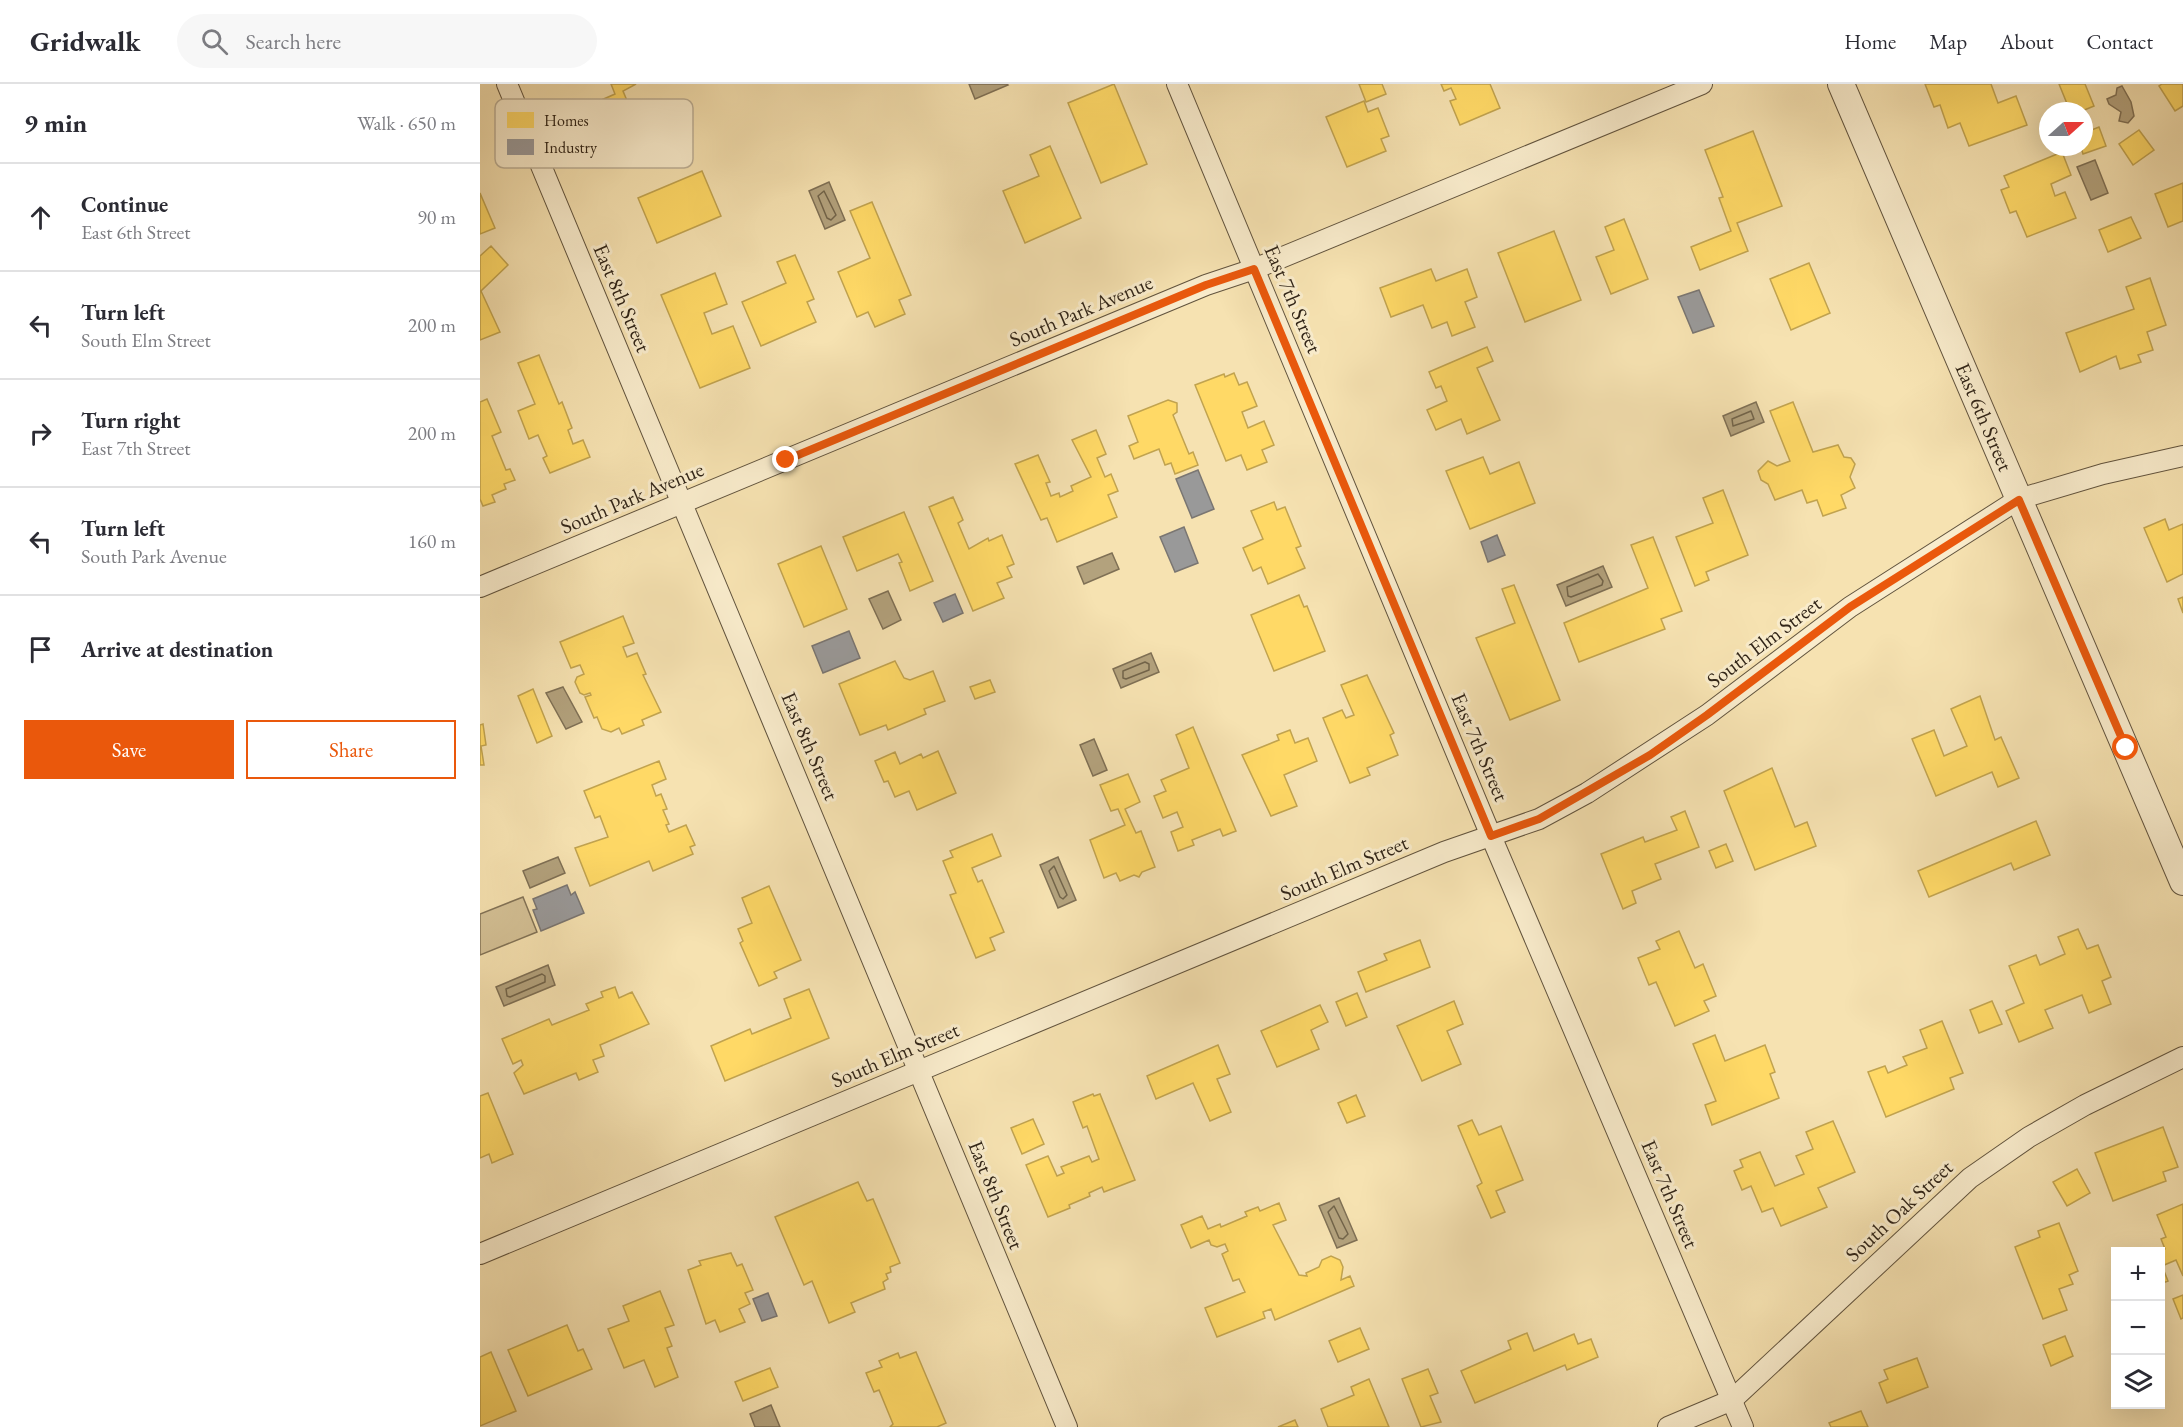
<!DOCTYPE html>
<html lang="en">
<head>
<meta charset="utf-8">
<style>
	:root { --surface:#fff; --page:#f7f7f7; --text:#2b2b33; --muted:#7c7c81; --line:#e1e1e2; --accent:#ea580c }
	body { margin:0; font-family:"EB Garamond",serif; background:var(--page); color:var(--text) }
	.controls { position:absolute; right:18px; bottom:18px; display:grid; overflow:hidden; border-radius:0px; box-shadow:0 6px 24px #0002 }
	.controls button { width:54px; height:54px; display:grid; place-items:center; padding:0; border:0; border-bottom:2px solid var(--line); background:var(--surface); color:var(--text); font:30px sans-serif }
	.compass { position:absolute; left:1559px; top:18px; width:54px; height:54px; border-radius:50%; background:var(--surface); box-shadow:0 6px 24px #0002; rotate:69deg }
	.stop { position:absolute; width:18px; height:18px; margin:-14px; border:4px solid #ea580c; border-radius:50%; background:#fff }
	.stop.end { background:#ea580c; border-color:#fff; box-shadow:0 2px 6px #0008 }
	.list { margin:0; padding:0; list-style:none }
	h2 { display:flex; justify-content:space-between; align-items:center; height:78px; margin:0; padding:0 24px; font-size:26px }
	h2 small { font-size:20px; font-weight:400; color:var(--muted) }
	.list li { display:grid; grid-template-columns:39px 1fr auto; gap:18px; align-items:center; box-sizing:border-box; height:108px; padding:0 24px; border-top:2px solid var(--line) }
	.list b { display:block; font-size:22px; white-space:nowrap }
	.list p { margin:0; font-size:20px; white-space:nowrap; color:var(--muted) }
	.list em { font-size:20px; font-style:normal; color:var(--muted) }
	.actions { display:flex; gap:12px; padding:18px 24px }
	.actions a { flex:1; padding:14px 0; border:2px solid var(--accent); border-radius:0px; text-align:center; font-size:21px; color:var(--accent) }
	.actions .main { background:var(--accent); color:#fff }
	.icon { flex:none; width:33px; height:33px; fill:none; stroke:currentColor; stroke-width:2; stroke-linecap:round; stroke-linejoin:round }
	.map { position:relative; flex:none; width:1703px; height:1343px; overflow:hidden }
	header { display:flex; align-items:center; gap:36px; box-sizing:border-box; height:84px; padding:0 30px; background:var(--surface); border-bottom:2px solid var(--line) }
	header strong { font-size:28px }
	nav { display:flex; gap:33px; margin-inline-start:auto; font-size:21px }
	.search { width:420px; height:54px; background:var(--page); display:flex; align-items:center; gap:15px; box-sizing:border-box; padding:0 21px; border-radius:33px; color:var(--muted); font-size:22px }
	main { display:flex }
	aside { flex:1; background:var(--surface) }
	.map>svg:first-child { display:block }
</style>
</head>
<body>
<header>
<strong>Gridwalk</strong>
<div class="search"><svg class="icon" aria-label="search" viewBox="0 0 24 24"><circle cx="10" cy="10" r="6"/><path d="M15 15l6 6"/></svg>Search here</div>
<nav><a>Home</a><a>Map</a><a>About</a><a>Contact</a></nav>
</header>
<main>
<aside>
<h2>9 min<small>Walk · 650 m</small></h2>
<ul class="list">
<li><svg class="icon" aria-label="ahead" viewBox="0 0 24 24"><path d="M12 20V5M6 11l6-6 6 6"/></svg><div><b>Continue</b><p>East 6th Street</p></div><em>90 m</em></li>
<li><svg class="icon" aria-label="left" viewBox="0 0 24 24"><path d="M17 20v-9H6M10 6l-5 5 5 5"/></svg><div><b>Turn left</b><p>South Elm Street</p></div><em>200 m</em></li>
<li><svg class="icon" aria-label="right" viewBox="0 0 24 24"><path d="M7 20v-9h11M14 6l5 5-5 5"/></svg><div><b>Turn right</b><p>East 7th Street</p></div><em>200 m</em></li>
<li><svg class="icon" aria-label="left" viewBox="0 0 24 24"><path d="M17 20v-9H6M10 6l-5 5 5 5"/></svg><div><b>Turn left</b><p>South Park Avenue</p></div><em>160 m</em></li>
<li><svg class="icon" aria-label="arrive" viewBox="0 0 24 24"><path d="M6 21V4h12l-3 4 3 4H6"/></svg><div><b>Arrive at destination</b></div></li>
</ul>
<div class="actions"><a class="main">Save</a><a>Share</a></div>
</aside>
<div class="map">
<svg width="1703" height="1343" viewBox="0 0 1703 1343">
	<rect width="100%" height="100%" fill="#f6e2b1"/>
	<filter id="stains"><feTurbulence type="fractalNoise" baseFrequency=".00333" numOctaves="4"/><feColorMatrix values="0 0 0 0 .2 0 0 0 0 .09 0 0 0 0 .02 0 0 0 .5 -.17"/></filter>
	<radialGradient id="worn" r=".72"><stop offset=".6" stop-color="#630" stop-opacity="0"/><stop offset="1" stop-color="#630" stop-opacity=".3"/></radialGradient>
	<path fill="#d5c297" stroke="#837458" stroke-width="1.5" d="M43,813L57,848L0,871V830Z"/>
	<g fill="#b3a27d" stroke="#7f7055" stroke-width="1.5">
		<path d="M489,0H527L528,1L495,15Z"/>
		<path d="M1642,2L1651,18L1654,32L1648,39L1639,37L1641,28L1629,20L1627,15L1636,11L1637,4Z"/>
		<path d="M1615,76L1628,109L1611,116L1597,83Z"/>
		<path d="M349,98L365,136L345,145L329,107Z"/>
		<path d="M1276,318L1284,338L1251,352L1243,332Z"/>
		<path d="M632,469L639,485L604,500L597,483Z"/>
		<path d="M1123,482L1132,503L1086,522L1077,501Z"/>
		<path d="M408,507L421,536L403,545L389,515Z"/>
		<path d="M671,569L679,588L641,604L633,585Z"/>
		<path d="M83,603L102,638L86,645L66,609Z"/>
		<path d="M614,655L627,686L613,692L600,661Z"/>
		<path d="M78,773L85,789L50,804L43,787Z"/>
		<path d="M578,773L596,816L578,824L560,781Z"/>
		<path d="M68,881L75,901L24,922L16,903Z"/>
		<path d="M859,1114L877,1156L857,1164L839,1122Z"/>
		<path d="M291,1321L300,1343H275L270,1330Z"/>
	</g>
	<g fill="#ffd966" stroke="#c1a34f" stroke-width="1.5">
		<path d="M131,0H156L143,7L167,65L135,79L110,21L135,10Z"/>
		<path d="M634,0L667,80L621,99L588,19Z"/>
		<path d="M879,0H902L906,10L886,18Z"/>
		<path d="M961,0H1010L1020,24L980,41L970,17L976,15L971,4L964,7Z"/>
		<path d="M1445,0H1511L1518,19L1536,12L1547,41L1489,62L1480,39L1468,44L1460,21L1454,23Z"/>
		<path d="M1579,0H1605L1614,22L1602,27H1590Z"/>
		<path d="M1682,0H1703V22L1695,27L1679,2Z"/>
		<path d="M884,17L888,28L898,24L909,52L901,55L906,67L867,83L846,33Z"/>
		<path d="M1619,43L1626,62L1603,70L1601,63H1604V49Z"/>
		<path d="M1659,46L1674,66L1653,81L1639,60Z"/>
		<path d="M1273,47L1302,122L1257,139L1268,167L1220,186L1211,163L1251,147L1239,114L1243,113L1225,66Z"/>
		<path d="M570,62L601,134L545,159L523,107L559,92L550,71Z"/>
		<path d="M1582,68L1591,91L1571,100L1575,112L1585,108L1596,134L1547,153L1536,127L1530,129L1521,106L1529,103L1524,92Z"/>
		<path d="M222,87L241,132L177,159L158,114Z"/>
		<path d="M1703,99V137L1688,143L1675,110Z"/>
		<path d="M0,109L15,144L0,150Z"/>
		<path d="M392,118L431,211L419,216L425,230L395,243L388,228L377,233L358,188L390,174L370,127Z"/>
		<path d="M1651,133L1661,154L1628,168L1619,146Z"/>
		<path d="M1144,135L1168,195L1131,210L1116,173L1134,166L1125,143Z"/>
		<path d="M1074,147L1101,216L1045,238L1018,169Z"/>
		<path d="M11,162L28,181L1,207L20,248L0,256V172Z"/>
		<path d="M315,171L334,215L327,218L336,238L281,262L262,218L306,199L297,178Z"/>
		<path d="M1329,179L1350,229L1311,246L1290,195Z"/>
		<path d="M951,185L956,197L987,185L997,213L985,218L995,243L972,252L967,238L952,244L943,221L911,233L900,204Z"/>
		<path d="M235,189L247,220L224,229L232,250L253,242L270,284L220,304L181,211Z"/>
		<path d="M1670,194L1686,241L1667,248L1673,266L1658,271L1661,278L1640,285L1636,272L1600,288L1586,249L1654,225L1646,203Z"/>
		<path d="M1007,263L1013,277L997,284L1020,336L987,350L981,335L956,346L947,326L967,317L961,302L956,304L949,288Z"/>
		<path d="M59,271L79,320L82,318L92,344L88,346L93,360L103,356L110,373L70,389L63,374L67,372L58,351L49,355L38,327L55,320L38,279Z"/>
		<path d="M754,289L759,301L767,298L777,322L762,328L768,344L784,337L794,361L782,366L787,378L767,386L761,371L746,377L715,301L744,290L745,293Z"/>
		<path d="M7,315L21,348L12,352L26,386L30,385L35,396L24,400L26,405L12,411L15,418L3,422L0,415V318Z"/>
		<path d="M688,316L697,319V328L693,331L709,370L713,368L718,381L695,390L691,379L685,381L679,365L654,375L649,362L658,358L648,332Z"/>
		<path d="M1313,318L1333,368L1358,361L1364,373L1371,374L1375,380L1370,393L1375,404L1361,411L1366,424L1343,432L1337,416L1327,419L1322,406L1295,416L1288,400L1281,396L1278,387L1288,377L1297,382L1310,377L1290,327Z"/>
		<path d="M616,346L626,370L617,374L625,393L631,390L638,407L628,411L637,433L577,458L567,434L561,436L535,380L558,371L570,398L566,399L571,412L579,409L580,413L593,407L591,402L611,393L592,356Z"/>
		<path d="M1003,373L1010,390L1039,378L1055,419L990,445L966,387Z"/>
		<path d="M1243,406L1268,471L1226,488L1229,496L1215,502L1196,453L1233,439L1223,414Z"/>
		<path d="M473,413L483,436L478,439L489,465L508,454L509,457L522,451L534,480L527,483L532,493L517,499L524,514L493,527L449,423Z"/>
		<path d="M794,418L797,426L805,423L821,462L816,464L825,484L788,500L781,483L773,487L763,464L783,455L771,427Z"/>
		<path d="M424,428L453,497L430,507L419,479L422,478L418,470L377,487L363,453Z"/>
		<path d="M1685,435L1689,446L1703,440V490L1687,498L1664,444Z"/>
		<path d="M1173,453L1202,527L1181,535L1185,545L1099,578L1084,539L1168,504L1151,461Z"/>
		<path d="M341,462L367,525L324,543L298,480Z"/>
		<path d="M1034,501L1080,616L1030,636L996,554L1035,539L1022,505Z"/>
		<path d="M819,511L824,523L827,522L845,567L794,587L771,531Z"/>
		<path d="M1703,513V529L1698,515Z"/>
		<path d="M143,532L154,559L143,563L147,573L157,569L166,590L163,591L181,628L162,636L164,641L142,650L139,644L131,648L122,645L117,633L114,634L105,613L111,611L110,609L104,611L100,609L95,598L97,593L104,590L100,581L91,584L80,558Z"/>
		<path d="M415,577L424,594L430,596L453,587L465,617L444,625L446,630L408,646L406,641L380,651L359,600Z"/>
		<path d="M887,591L914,649L910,651L918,671L887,684L890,691L870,699L843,634L862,626L866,634L874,631L861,601Z"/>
		<path d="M510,596L515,608L495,615L490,603Z"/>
		<path d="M53,605L72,652L57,659L38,612Z"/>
		<path d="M1500,612L1515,656L1521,653L1539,694L1518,703L1512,688L1456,712L1432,655L1454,646L1464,672L1487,662L1471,625Z"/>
		<path d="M3,640L6,661L1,662L4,681H0V641Z"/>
		<path d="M713,643L756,747L743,752L740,745L712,756L714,761L698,767L691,748L703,743L697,728L683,734L674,712L686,707L681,696L709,684L696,651Z"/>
		<path d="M810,646L815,659L828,654L837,677L804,691L817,722L791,732L762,671L799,656L797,651Z"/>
		<path d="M458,667L476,709L437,726L429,707L415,713L408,697L404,698L395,677L415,668L420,680L441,670L443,674Z"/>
		<path d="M179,677L186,695L172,701L176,712L181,710L187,725L183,726L189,740L186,741L189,748L206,741L215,761L210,763L213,770L173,787L169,777L110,802L95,764L128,753L120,732L115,734L104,707Z"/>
		<path d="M1292,684L1315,743L1327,738L1336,762L1275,786L1244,707Z"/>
		<path d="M648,690L660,718L645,725L656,749L661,747L675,783L662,788L659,793L654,791L640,797L636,789L624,794L610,756L645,741L638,725L631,727L620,701Z"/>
		<path d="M1205,727L1219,763L1175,780L1181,795L1152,807L1156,819L1143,825L1121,770L1163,753L1165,758L1197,746L1191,733Z"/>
		<path d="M1556,737L1570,771L1534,786L1531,779L1449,813L1438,787Z"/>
		<path d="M512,750L521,772L492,784L498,798L502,796L524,848L510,854L515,866L496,874L470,811L476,809L463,777L473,773L470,767Z"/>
		<path d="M1246,760L1253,777L1236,784L1229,767Z"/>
		<path d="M289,802L321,876L294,888L297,894L279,902L260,859L263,857L258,845L272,839L262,814Z"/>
		<path d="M1598,845L1607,865L1618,861L1631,893L1622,897L1631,920L1609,929L1602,911L1565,926L1573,944L1539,958L1526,927L1544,919L1529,882L1556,871L1560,881L1585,870L1578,853Z"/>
		<path d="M1199,847L1215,884L1223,880L1236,912L1224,917L1229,927L1195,942L1176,898L1169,901L1158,874L1180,865L1176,857Z"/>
		<path d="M940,856L950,883L886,908L878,888L907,876L904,870Z"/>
		<path d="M135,903L139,914L152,908L169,940L120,961L124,972L113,976L118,988L99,996L96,989L44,1010L34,989L43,981L41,976L33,980L22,955L69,935L72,941L109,926L106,920L123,913L121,908Z"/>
		<path d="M329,905L349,954L245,997L231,962L270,945L272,950L311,934L304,915Z"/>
		<path d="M877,909L887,933L866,942L856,918Z"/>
		<path d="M974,917L983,940L967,947L981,980L942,997L917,942Z"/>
		<path d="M1512,917L1522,940L1499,949L1490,926Z"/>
		<path d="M840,921L848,938L831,946L839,965L797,983L781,947Z"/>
		<path d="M1462,937L1483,989L1470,994L1474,1005L1406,1033L1388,988L1405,982L1408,989L1427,981L1423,973L1447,964L1440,946Z"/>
		<path d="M1235,951L1245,977L1285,961L1295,988L1290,990L1299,1014L1232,1041L1225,1021L1236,1017L1213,960Z"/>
		<path d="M738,961L750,990L737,995L751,1028L730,1037L713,999L676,1015L667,992Z"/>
		<path d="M8,1009L33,1070L12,1079L9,1070L0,1074V1012Z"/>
		<path d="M613,1010L614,1012L620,1010L655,1096L624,1108L622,1103L609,1109L610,1112L589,1121L590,1124L568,1133L546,1081L568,1072L577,1092L584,1089L581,1083L609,1072L612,1078L619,1075L607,1042L603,1044L593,1018Z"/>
		<path d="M876,1011L885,1032L867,1039L858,1019Z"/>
		<path d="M553,1035L564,1060L542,1070L531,1044Z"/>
		<path d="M992,1036L999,1051L1021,1042L1043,1096L1016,1107L1025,1128L1011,1134L997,1102L1002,1099L978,1042Z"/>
		<path d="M1353,1037L1375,1088L1338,1104L1347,1123L1301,1142L1293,1124L1282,1128L1271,1102L1262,1106L1254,1087L1263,1083L1260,1076L1280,1068L1295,1102L1324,1090L1316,1072L1333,1065L1326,1048Z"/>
		<path d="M1683,1043L1698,1083L1683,1088L1686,1097L1633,1117L1615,1069Z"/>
		<path d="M1597,1085L1610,1109L1587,1122L1573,1098Z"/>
		<path d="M378,1098L387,1117L393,1115L420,1179L410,1183L411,1188L406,1190L408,1195L403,1198L405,1205L371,1219L375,1228L349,1239L332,1197L324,1201L295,1133Z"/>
		<path d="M799,1119L806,1136L793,1141L819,1191L827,1192L826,1189L839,1183L842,1176L851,1172L860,1176L863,1183L861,1196L870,1192L874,1202L795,1236L791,1225L783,1228L785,1234L737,1253L725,1224L765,1208L759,1195L753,1197L742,1170L748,1167L745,1160L737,1163L731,1161L729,1156L711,1164L701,1141L722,1132L728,1145L740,1140L741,1143L767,1132L765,1128L778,1123L780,1127Z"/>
		<path d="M1703,1120V1192L1696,1176L1682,1182L1688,1197L1680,1200L1679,1168L1685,1165L1681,1155L1686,1153L1677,1131Z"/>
		<path d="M1579,1139L1598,1187L1589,1191L1593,1200L1579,1205L1587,1226L1563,1235L1535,1163L1560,1153L1558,1147Z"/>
		<path d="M251,1169L257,1182L262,1180L273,1206L265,1209L270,1220L259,1225L265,1238L240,1248L235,1236L226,1240L208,1186L221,1181L219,1177Z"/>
		<path d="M180,1207L194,1241L185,1244L192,1262L187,1264L198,1293L175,1303L164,1276L144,1284L128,1245L149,1237L143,1222Z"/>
		<path d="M1703,1211V1234L1701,1235L1693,1215Z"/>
		<path d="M87,1241L98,1267L103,1265L112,1285L48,1312L28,1266Z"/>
		<path d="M880,1244L889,1265L858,1278L849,1257Z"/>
		<path d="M1047,1249L1054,1267L1094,1250L1098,1260L1111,1255L1118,1273L1087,1286L1085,1281L995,1319L981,1287L1031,1265L1028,1257Z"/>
		<path d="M1585,1252L1593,1272L1571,1282L1563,1261Z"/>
		<path d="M11,1268L36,1327L0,1342V1273Z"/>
		<path d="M436,1268L466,1339L457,1343H410L413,1340L399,1306L394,1308L386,1289L402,1283L399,1277L418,1269L420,1274Z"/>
		<path d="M1437,1274L1448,1303L1407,1319L1399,1299L1408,1295L1404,1286Z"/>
		<path d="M290,1284L298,1303L263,1317L255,1298Z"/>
		<path d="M948,1285L958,1309L950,1312L961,1338L941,1343L922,1295Z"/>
		<path d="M889,1295L909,1343H848L841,1325L874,1311L871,1303Z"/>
		<path d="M1381,1327L1388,1343H1351L1349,1339Z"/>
		<path d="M815,1336L818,1343H798Z"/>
	</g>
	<g fill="#999" stroke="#7a7672" stroke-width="1.5">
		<path d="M1219,206L1234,242L1213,249L1198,213Z"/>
		<path d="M718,386L734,425L712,434L696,395Z"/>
		<path d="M704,443L718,479L695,488L680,453Z"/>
		<path d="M1017,451L1025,471L1008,478L1001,458Z"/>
		<path d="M475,510L483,529L463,538L454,519Z"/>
		<path d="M369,547L380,574L343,589L332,562Z"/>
		<path d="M87,801L91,811L95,808L104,829L61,847L53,826L57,825L53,815Z"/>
		<path d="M288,1209L297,1232L282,1237L273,1215Z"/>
	</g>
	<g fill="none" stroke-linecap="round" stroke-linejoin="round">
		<g stroke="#72644a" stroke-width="1.5">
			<path d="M344,107L356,131L351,136L347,134L338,112Z"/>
			<path d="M1271,327L1274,335L1253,342L1252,335Z"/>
			<path d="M1118,490L1123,497L1122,501L1091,513L1088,512L1087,503Z"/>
			<path d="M665,578L669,580V586L646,595L643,594V587Z"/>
			<path d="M574,782L587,811L583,815L580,813L569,787Z"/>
			<path d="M62,890L65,892V898L30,913L27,912L26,905Z"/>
			<path d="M854,1122L868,1150L863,1155L859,1154L848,1128Z"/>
		</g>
		<g stroke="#62543e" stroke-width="22">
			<g id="minor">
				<path d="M27,0L587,1343"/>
				<path d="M697,0L1011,752L1263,1343"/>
				<path d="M0,503L726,201L774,185L1222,0"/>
				<path d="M0,1170L964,768L1059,735L1107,709L1227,631L1370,523L1539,415L1623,390L1703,372"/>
				<path d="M1188,1343L1252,1316L1490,1094L1549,1053L1605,1021L1703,973"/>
			</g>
		</g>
		<g stroke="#62543e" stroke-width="28">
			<path id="tertiary" d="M1361,0L1703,798"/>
		</g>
		<use href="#minor" stroke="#f9eccc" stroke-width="20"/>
		<use href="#tertiary" stroke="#f9eccc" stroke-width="26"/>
	</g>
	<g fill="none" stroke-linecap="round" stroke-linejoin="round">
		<path stroke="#ea580c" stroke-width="8" d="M306,376L726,201L774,185L1011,752L1059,735L1170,671L1227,631L1370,523L1539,416L1646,664"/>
	</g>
	<g text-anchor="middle" stroke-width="6" stroke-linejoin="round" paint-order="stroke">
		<g font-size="21" fill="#312518" stroke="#f9eccc">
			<text transform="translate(142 214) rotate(67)" y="7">East 8th Street</text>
			<text transform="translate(813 215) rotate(67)" y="7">East 7th Street</text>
			<text transform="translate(601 227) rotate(-23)" y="7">South Park Avenue</text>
			<text transform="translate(1504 333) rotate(67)" y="7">East 6th Street</text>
			<text transform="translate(152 414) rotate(-23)" y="7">South Park Avenue</text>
			<text transform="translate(1284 558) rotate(-37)" y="7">South Elm Street</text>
			<text transform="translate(330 662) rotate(67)" y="7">East 8th Street</text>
			<text transform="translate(1000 663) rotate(67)" y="7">East 7th Street</text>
			<text transform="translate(864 784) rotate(-23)" y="7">South Elm Street</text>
			<text transform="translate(415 971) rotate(-23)" y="7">South Elm Street</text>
			<text transform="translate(1190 1110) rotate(67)" y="7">East 7th Street</text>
			<text transform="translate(516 1111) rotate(68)" y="7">East 8th Street</text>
			<text transform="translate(1419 1127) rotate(-43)" y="7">South Oak Street</text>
		</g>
	</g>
	<rect x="15" y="15" width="198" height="69" rx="9" fill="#f9eccc" stroke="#bdb096" stroke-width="1.5"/>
	<rect x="27" y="28" width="27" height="16" fill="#ffd966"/>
	<rect x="27" y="55" width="27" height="16" fill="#999"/>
	<g font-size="16" fill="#312518">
		<text x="64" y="42">Homes</text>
		<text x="64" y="69">Industry</text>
	</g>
	<rect width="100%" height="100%" filter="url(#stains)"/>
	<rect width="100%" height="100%" fill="url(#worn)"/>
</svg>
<div class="controls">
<button>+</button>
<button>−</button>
<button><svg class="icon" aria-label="layers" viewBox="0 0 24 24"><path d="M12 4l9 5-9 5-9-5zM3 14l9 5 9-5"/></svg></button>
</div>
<svg class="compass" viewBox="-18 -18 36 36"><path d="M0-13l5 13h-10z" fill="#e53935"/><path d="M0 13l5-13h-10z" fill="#7c7c81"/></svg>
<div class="stop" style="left:1646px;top:664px"></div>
<div class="stop end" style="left:306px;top:376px"></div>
</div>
</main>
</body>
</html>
